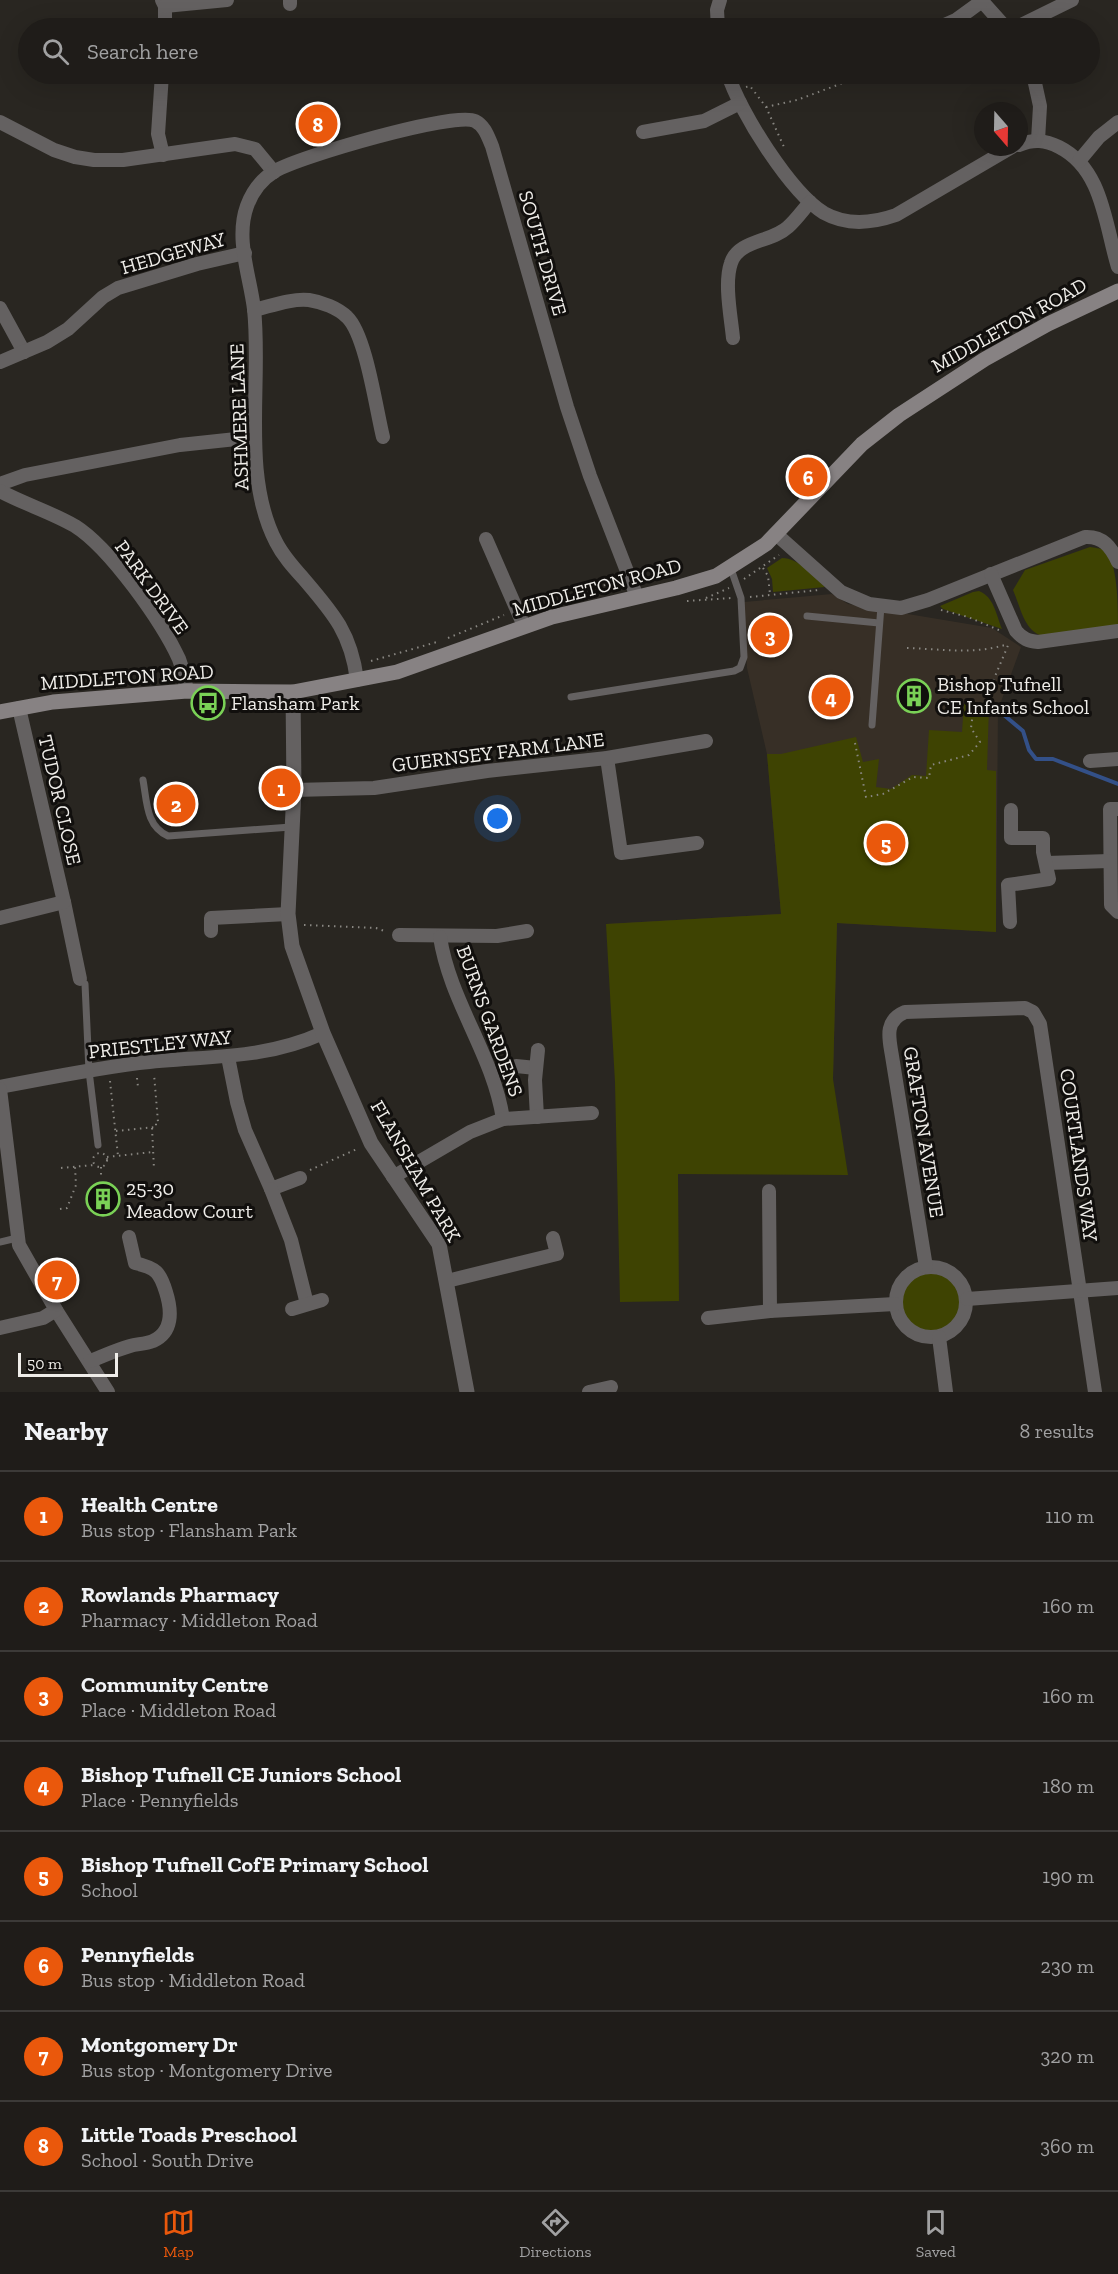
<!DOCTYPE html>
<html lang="en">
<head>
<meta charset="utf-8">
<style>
	:root { --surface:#1f1c19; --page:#2c2926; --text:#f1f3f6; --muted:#a1a1a2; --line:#3c3a38; --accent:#ea580c }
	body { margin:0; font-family:"Zilla Slab",serif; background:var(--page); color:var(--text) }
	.compass { position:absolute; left:974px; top:102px; width:54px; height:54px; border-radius:50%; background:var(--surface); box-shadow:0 6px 24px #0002; rotate:160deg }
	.scale { position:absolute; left:18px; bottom:15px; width:100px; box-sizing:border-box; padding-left:6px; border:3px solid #efede9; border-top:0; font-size:16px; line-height:21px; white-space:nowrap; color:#efede9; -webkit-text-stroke:4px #110f0d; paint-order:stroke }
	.you { position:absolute; left:498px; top:819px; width:21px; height:21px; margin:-15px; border:4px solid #fff; border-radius:50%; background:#1a73e8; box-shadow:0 0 0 9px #1a73e833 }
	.badge { display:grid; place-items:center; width:39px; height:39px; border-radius:50%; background:var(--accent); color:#fff; font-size:20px; font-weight:700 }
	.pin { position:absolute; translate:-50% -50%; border:3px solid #fff; box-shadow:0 2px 6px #0006 }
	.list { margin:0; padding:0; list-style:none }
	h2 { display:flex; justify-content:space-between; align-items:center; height:78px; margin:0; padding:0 24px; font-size:26px }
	h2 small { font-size:20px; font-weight:400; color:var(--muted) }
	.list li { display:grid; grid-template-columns:39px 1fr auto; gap:18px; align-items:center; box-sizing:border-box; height:90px; padding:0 24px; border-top:2px solid var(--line) }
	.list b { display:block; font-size:22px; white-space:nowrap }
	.list p { margin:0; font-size:20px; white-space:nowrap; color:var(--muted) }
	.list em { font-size:20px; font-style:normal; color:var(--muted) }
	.icon { flex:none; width:33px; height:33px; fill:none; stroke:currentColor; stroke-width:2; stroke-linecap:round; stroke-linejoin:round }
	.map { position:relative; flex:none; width:1118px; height:1392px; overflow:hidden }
	.search { position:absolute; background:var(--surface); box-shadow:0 6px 24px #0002; left:18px; right:18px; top:18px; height:66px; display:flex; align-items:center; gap:15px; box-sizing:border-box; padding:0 21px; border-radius:33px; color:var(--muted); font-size:22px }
	.sheet { height:798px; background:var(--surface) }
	nav { display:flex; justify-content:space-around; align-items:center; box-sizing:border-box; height:84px; border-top:2px solid var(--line); background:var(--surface); font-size:16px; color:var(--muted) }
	nav a { display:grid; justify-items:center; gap:3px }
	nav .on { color:var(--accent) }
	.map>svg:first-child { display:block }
</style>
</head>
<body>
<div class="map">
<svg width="1118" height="1392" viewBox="0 0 1118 1392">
	<rect width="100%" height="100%" fill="#292621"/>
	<path fill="#372f26" d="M832,594L848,604L992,628L1021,647L998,710L996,932L837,923L833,1079L606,924L781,914L767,754L747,668L744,602Z"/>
	<g fill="#3e4302">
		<path d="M1090,547C1094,548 1101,548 1104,550C1118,559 1118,608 1118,625L1046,637C1024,633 1021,608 1013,590L1025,570Z"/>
		<path d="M782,558C799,558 813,576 825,587L773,592L772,579L767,568Z"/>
		<path d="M979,591C994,597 996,614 1002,629L943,609L940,606L973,592Z"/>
		<path d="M964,704L989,705L987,770L996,771V932L837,923L833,1079L848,1175L678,1174L679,1301L620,1302L615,1082L606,924L781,914L767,754H781L856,737L863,762L879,759L876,787L891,789L912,775L926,776L929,730L962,732Z"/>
		<circle cx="931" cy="1301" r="31"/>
	</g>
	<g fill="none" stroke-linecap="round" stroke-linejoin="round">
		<path stroke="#335088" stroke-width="4" d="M998,710L1023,731L1029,750L1036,759H1053L1118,784"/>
		<g stroke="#898782" stroke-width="2" stroke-dasharray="1.5 4.5" stroke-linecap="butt">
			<path d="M746,87L750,86L766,107L784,147"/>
			<path d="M766,107L797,100L867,74"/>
			<path d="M763,568L768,576L770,594"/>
			<path d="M645,578L660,576"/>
			<path d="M744,579L779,555"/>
			<path d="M750,597L819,590"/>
			<path d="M706,598L729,588"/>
			<path d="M687,601L732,598"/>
			<path d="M529,606L567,591L619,583"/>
			<path d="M941,610L968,617L1001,631"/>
			<path d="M448,638L504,615"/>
			<path d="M907,648C941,649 975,655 1008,644"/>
			<path d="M371,661L437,642"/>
			<path d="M855,743L866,797L883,794L913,777L929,778L931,765L969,755L980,742L971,728L973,712L983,705L1009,643"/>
			<path d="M304,925L376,928L387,932"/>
			<path d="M137,1078L138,1087"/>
			<path d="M110,1081L118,1156"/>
			<path d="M152,1128L154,1169"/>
			<path d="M116,1131L156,1127V1122H158L154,1074"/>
			<circle cx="100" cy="1160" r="7"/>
			<path d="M107,1157L153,1152"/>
			<path d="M101,1167V1179"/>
			<path d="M61,1168L94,1165"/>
			<path d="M310,1170L357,1149"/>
			<path d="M60,1209L67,1208L76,1185L75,1167"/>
		</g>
		<g stroke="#646161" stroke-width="7">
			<path d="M807,616L879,623"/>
			<path d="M571,697L734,671L740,668L744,657L741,598L731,569"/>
			<path d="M872,725L881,606"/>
			<path d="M143,780C147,802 146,826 168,836L291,827"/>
			<path d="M85,984L89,1071L98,1145"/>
			<path d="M0,1242L17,1238"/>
		</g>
		<g stroke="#646161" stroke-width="14">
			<path d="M162,0L165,6V28"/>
			<path d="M290,0V4"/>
			<path d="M981,0L1006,28"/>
			<path d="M165,6L227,0"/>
			<path d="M718,28L717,10L720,0"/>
			<path d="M938,28L956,20L982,1"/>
			<path d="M1015,28L1072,0"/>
			<path d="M162,74L158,134L163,155"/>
			<path d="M728,74C739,111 791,193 824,213C847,226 873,223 896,215L1012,147"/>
			<path d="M1033,74L1040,106L1038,140"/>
			<path d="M0,122L54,150L75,157L94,160H123L235,144L255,149L274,172"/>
			<path d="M643,132L704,121L740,103"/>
			<path d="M1019,145C1034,139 1045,140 1059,147C1103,169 1105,225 1118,267"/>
			<path d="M1079,161L1099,137L1118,122"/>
			<path d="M0,308L24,352"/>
			<path d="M254,310C271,306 292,298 309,300C322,302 338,308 347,317C366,335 376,409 383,437"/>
			<path d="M733,338C731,317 724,283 731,263C738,240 772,242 788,227C796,220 803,210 810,202"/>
			<path d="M0,362L47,342L68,329L103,297L118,288L197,264L245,253"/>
			<path d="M0,484L25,475L180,445L255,437"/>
			<path d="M0,491C24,504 51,512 75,526C110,548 162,622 179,659C183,670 185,680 187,691"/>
			<path d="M776,534L841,592L869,604L901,608L928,600L1085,537C1103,536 1111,547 1118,562"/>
			<path d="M486,539L524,626"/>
			<path d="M991,574L1016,631C1023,639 1028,641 1038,642L1118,631"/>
			<path d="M357,680C351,633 333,613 303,578C293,567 283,556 276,542C241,475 262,382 254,309C250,276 235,239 247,206C252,192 262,179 275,171C298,157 455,111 475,121C485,126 488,137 492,146L567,407L590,476L637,597"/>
			<path d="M607,758L621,853L697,843"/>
			<path d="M1090,761L1118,759"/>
			<path d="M294,790L374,788L487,771L607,758L706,741"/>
			<path d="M1118,809H1110L1111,905L1118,912"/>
			<path d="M1047,863L1109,861"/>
			<path d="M64,902L80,979"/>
			<path d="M0,918L64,902L19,708"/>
			<path d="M1010,922L1008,885L1049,879L1043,852V838H1011V810"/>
			<path d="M211,931V918L288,914"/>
			<path d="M399,935L497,936L527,931"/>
			<path d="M440,937C450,1002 493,1054 503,1119"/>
			<path d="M228,1057L237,1102L245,1130L271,1189L300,1178"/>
			<path d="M516,1066L536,1068"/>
			<path d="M0,1087C46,1078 93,1069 139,1063C204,1055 261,1061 323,1033"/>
			<path d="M0,1089L19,1245L56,1310L108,1392"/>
			<path d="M537,1117L535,1080L538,1050"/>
			<path d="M393,1177L470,1132L503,1119L592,1113"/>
			<path d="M271,1189L291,1240L307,1304"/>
			<path d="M769,1191L770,1311"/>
			<circle cx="931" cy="1302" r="35"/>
			<path d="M926,1267L892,1056C889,1038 884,1021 905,1012L1025,1008L1033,1012L1040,1024L1095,1392"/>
			<path d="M447,1281L557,1254L553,1238"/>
			<path d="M967,1299L1118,1288"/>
			<path d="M292,1309L322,1300"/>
			<path d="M708,1318L770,1311L895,1304"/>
			<path d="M0,1328L43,1318L56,1310"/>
			<path d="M939,1337L946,1392"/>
			<path d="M90,1361C103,1356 116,1350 130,1346C137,1344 145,1344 153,1341C173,1332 172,1311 166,1292C160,1272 156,1268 135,1263L129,1237"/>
			<path d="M589,1392L611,1387"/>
		</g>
		<path stroke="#646161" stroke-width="15" d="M293,692L294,790L288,914L292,946L323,1033L371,1143L439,1244L467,1392"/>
		<path stroke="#878283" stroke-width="15" d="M0,712L53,702L187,691L293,692L397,672L552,617L676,588L716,576L766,544L862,444L899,415L985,359L1048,324L1118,291"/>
	</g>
	<defs>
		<g id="building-ring" transform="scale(1.725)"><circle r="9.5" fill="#110f0d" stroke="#7ad156" stroke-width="1.5"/><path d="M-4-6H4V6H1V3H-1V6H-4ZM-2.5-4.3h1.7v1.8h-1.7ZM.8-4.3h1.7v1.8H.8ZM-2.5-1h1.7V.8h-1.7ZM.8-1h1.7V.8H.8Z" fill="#7ad156"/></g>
		<g id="bus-ring" transform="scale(1.725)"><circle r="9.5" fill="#110f0d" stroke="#7ad156" stroke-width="1.5"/><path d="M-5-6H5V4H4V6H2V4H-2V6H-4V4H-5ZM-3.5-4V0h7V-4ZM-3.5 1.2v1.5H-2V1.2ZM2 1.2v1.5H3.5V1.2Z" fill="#7ad156"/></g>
	</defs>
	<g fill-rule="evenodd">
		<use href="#building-ring" x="914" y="696"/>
		<use href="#bus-ring" x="208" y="703"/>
		<use href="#building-ring" x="103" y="1199"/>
	</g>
	<g text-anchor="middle" stroke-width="6" stroke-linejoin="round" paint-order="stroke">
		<g font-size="20" fill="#efede9" stroke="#110f0d">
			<text transform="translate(173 253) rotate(-16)" y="7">HEDGEWAY</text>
			<text transform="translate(543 253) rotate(74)" y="7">SOUTH DRIVE</text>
			<text transform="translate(1009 325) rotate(-29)" y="7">MIDDLETON ROAD</text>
			<text transform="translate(239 417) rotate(-92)" y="7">ASHMERE LANE</text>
			<text transform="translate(152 587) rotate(54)" y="7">PARK DRIVE</text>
			<text transform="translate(597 587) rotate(-15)" y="7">MIDDLETON ROAD</text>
			<text transform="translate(127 677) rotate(-4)" y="7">MIDDLETON ROAD</text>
			<text transform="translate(498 752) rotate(-7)" y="7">GUERNSEY FARM LANE</text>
			<text transform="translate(60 800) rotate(77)" y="7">TUDOR CLOSE</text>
			<text transform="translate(490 1021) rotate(70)" y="7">BURNS GARDENS</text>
			<text transform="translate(160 1044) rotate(-6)" y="7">PRIESTLEY WAY</text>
			<text transform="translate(924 1132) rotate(81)" y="7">GRAFTON AVENUE</text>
			<text transform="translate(1079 1155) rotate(82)" y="7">COURTLANDS WAY</text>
			<text transform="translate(416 1171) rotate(60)" y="7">FLANSHAM PARK</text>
		</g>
		<g font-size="20" fill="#efede9" stroke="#110f0d" text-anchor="start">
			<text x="937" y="691">Bishop Tufnell<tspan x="937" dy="23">CE Infants School</tspan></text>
			<text x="231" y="710">Flansham Park</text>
			<text x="126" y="1195">25-30<tspan x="126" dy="23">Meadow Court</tspan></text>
		</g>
	</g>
</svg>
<svg class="compass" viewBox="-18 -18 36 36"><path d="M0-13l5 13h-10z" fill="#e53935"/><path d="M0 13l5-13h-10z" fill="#a1a1a2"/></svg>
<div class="scale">50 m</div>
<div class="you"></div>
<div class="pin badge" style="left:281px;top:788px">1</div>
<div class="pin badge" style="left:176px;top:804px">2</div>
<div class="pin badge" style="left:770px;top:635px">3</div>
<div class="pin badge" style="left:831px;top:697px">4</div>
<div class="pin badge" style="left:886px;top:843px">5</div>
<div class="pin badge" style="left:808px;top:477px">6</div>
<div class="pin badge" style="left:57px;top:1280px">7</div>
<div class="pin badge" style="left:318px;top:124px">8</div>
<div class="search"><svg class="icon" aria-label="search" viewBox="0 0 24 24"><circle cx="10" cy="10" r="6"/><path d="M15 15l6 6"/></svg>Search here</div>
</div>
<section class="sheet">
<h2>Nearby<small>8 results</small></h2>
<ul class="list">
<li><span class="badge">1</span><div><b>Health Centre</b><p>Bus stop · Flansham Park</p></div><em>110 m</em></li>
<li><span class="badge">2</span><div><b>Rowlands Pharmacy</b><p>Pharmacy · Middleton Road</p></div><em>160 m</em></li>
<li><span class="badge">3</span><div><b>Community Centre</b><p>Place · Middleton Road</p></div><em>160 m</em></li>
<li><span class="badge">4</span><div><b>Bishop Tufnell CE Juniors School</b><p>Place · Pennyfields</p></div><em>180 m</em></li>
<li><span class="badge">5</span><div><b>Bishop Tufnell CofE Primary School</b><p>School</p></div><em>190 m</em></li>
<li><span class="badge">6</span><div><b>Pennyfields</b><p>Bus stop · Middleton Road</p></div><em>230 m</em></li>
<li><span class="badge">7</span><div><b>Montgomery Dr</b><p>Bus stop · Montgomery Drive</p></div><em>320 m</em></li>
<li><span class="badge">8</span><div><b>Little Toads Preschool</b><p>School · South Drive</p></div><em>360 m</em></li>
</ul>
</section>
<nav>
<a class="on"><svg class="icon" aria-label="map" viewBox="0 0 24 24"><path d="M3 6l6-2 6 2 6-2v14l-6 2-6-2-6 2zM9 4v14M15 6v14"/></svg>Map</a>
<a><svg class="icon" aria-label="directions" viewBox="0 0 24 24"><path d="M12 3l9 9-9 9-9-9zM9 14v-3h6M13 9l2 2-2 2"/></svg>Directions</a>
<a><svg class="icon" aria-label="saved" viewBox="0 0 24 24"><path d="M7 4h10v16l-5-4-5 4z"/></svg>Saved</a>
</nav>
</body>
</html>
